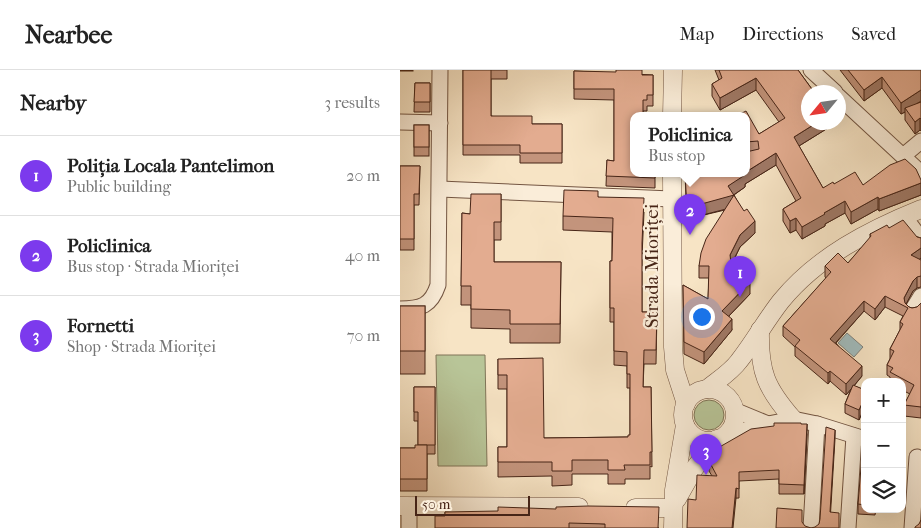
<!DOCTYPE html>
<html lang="en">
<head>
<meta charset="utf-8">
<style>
	:root { --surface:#fff; --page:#f6f6f6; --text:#222; --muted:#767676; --line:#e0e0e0; --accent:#7c3aed }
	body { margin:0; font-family:"IM FELL French Canon",serif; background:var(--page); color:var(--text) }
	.controls { position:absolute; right:15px; bottom:15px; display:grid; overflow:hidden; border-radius:10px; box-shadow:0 5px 20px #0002 }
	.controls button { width:45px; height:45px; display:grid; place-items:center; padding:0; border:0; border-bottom:1px solid var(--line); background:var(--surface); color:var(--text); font:25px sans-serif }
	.compass { position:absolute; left:401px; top:15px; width:45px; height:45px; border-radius:50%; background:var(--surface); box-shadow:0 5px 20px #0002; rotate:241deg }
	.scale { position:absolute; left:15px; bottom:12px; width:115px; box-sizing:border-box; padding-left:5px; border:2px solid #472517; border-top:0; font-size:14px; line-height:18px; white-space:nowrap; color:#472517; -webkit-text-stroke:4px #faedd9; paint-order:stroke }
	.you { position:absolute; left:301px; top:246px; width:18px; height:18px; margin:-12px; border:4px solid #fff; border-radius:50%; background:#1a73e8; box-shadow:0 0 0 8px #1a73e833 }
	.badge { display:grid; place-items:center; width:32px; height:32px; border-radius:50%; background:var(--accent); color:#fff; font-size:16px; font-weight:700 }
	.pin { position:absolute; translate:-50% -41px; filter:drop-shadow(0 1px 2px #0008) }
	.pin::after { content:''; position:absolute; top:26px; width:18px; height:15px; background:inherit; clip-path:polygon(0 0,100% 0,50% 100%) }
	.popup { position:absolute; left:230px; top:42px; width:120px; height:65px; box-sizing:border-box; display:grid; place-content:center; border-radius:10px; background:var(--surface); filter:drop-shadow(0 1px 4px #0005); font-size:16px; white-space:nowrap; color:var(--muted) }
	.popup b { font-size:19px; color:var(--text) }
	.popup::after { content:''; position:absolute; left:50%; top:100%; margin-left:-10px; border:10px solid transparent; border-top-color:var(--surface) }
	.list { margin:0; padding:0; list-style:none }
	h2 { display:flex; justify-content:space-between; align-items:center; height:65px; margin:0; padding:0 20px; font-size:21px }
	h2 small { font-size:16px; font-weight:400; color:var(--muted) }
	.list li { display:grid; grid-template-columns:32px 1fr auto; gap:15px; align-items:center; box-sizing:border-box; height:80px; padding:0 20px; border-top:1px solid var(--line) }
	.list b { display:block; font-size:19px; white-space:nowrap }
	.list p { margin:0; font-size:16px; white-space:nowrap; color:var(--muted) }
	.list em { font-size:16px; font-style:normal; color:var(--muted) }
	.icon { flex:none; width:28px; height:28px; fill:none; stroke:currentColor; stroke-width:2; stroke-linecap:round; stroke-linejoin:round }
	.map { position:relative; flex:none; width:521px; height:458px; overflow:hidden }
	header { display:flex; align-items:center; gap:30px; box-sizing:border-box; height:70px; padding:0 25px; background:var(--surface); border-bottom:1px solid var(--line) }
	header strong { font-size:24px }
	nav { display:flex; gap:28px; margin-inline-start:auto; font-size:18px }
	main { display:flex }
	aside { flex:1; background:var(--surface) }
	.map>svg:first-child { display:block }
</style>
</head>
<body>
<header>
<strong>Nearbee</strong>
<nav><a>Map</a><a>Directions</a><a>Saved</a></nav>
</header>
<main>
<aside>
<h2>Nearby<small>3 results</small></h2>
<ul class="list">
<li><span class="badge">1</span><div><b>Poliția Locala Pantelimon</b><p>Public building</p></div><em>20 m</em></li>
<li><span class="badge">2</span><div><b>Policlinica</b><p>Bus stop · Strada Mioriței</p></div><em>40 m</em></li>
<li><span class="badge">3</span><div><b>Fornetti</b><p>Shop · Strada Mioriței</p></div><em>70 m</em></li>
</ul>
</aside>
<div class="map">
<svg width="521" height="458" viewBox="0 0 521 458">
	<rect width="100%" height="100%" fill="#f7e4c5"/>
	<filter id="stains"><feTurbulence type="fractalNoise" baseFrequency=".004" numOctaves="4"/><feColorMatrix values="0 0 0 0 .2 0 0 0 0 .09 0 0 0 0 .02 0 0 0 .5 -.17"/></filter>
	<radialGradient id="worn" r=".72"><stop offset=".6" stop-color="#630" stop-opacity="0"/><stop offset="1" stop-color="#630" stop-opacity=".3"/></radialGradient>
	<g fill="#b8c598" stroke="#807558">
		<path d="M36,285H85L87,396H38Z"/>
		<circle cx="309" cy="345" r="15"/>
	</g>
	<path fill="#a1bcbe" stroke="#7d807b" d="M447,263L463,277L454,287L438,273Z"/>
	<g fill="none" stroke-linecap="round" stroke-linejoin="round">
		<g stroke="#735542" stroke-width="17">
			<g id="minor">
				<path d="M411,0L435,22"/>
				<path d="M438,26L521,103"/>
				<path d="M0,52L40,53"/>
				<path d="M503,86L521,71"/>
				<path d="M40,119L271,129"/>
				<path d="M504,146L521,169"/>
				<path d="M0,239C21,239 31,236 38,215L40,0"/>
				<path d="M513,239L521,226"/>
				<path d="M334,340L368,354"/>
				<path d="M326,365L368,354L393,349L417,354L465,369"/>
				<path d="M9,458V436"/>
				<path d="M411,458L417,354"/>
				<path d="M448,458L454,366"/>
				<path d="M512,458L517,387"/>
			</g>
		</g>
		<g stroke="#735542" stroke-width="19">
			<g id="tertiary">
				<path d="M272,46L273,0"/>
				<path d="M272,104L273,277L275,300L286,334"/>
				<path d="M360,260C359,302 366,318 393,349"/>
				<path d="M307,319C318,310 331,302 339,291C354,272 366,250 381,231C417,187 469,160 521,139"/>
				<circle cx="309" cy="345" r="26"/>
				<path d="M277,429L294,399L317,369"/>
				<path d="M0,436L179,437"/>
				<path d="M235,438H272"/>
				<path d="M273,458L274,420L285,355"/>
			</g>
		</g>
		<use href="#minor" stroke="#faedd9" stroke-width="15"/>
		<use href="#tertiary" stroke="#faedd9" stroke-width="18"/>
	</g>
	<g fill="#c3947c" stroke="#472517">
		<rect x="0" y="0" width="13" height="1"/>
		<path d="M63,0H107V9H91V46L132,54H162V93H120V85H63Z"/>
		<path d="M315,0H398L436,52V53L399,76L423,118L434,114L463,115L521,110V125L479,141L478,139L451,154L445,143L425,154V156L402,169L396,160L390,163L383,151V139L396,131L376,95L345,114V117L334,125L355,163L340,177L332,194L350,224L329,246L332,260L304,294L284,284L283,215L308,229L309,208H299V196L325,140L287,149L285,104H346V46L359,64L379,52L356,20L320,40L312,26V14L319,10Z"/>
		<path d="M440,0H521L517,34L521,32V61L520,60L515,64L505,50V42L501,44L482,18L464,31Z"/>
		<path d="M174,1L253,5V36H247V41H243L234,104H255V118L206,116L207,90L214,91V30L174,29Z"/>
		<path d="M15,13H30V42H14Z"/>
		<rect x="14" y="55" width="15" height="31"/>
		<path d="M0,96H20L19,135H14V180H0Z"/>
		<path d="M101,124V170H94V192H161L160,273H110V259L71,258V235H61L62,143L70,144Z"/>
		<path d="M198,127L244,142L242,187V242H257L256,294H244L243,317H251L252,397L250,396V409H225V414H208V404H172V415L152,416V406L98,407V377H107V319H98V289L144,368L228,367L230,365V318H227V296L214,295V252H210V191H212V162L163,160V146Z"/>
		<path d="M489,158L521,168V188L519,190H521V217L517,218L513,221L506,234L509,237L512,238L517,237L521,233V348L504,346V335L510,324L502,320V312H490V307L487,305V295L490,289V279L500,260V252L503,246L485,237L475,250L464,241L436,273L462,306L454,316L465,320V336L459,350L445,343V334L451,319L446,325L430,311L428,314L395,286V277L383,266V256L426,208L425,207V196L448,193L470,168V164Z"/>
		<rect x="0" y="236" width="25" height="68"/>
		<path d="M14,317H35V384H27V421H0V378H15L18,375V351H14Z"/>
		<path d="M401,354L407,364L404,424H379V409L339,411V428L296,430L312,406L309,401V391L312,388V383Z"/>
		<path d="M465,386V439H476L475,445L458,444V434Z"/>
		<path d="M45,442L259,458H35L45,446Z"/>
	</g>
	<g fill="#9f7865" stroke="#472517">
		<path d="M482,7V18L464,31V20Z"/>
		<path d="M356,8V20L320,40V28Z"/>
		<path d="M521,20V31L507,40L505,38V42L501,44V33Z"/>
		<path d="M520,48V60L515,64V52Z"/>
		<path d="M418,52H436V53L394,79V67Z"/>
		<path d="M376,83V95L345,114V117L332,126L334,125V137L287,149V138L328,116L344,104H346V102Z"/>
		<path d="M521,113V125L479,141V129Z"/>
		<path d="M478,127V139L451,154V142Z"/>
		<path d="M445,131V143L425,154V156L402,169V157L424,143Z"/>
		<path d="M396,148V160L390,163V151Z"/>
		<path d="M355,151V163L340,177L330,197V185L340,165Z"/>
		<path d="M521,178V188L511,196V185Z"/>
		<path d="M517,207V218L513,221L505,236L504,228L513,211Z"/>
		<path d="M350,212V224L322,253V241Z"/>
		<path d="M485,226V237L475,250V239Z"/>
		<path d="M464,231V241L430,279V269Z"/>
		<path d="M332,249V260L304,294V282Z"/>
		<path d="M462,296V306L446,325V314Z"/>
		<path d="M430,301V311L428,314V303Z"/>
		<path d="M465,327V336L459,350V340Z"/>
		<path d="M407,354V364L404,424V415Z"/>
		<path d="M435,360V369L430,452V442Z"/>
		<path d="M336,418V428L333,458H332Z"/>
	</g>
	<g fill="#e3ac90" stroke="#472517">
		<path d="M63,0H91V46H132V54H162V83H120V75H63Z"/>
		<path d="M216,0H242V5H253V25H247V30H243V46H234V104H255V108L206,106L207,90L214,91V19H174V1L216,2Z"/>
		<path d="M319,0H398L414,22L419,19L422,22H408V52H418L394,67L423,118L433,112L434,114L455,102L463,115L490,95L505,89L516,99L521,110V113L479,129L478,127L451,142L445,131L424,143L425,144L402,157L396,148L390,151L383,139L401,128L376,83L346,102V82L359,79L358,71L346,72V46H336L346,41L359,64L385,48L356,8L320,28L312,14L322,8Z"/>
		<path d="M448,0H521V20L501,33L482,7L464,20Z"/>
		<path d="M15,13H30V32H14Z"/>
		<path d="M521,32V49L520,48L515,52L505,38Z"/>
		<rect x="14" y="55" width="15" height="22"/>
		<path d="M0,96H20L19,124H14V169H0Z"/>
		<path d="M285,104H344L345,105L328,116L344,141L347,139L355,151L340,165L330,185L331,193L350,212L322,241L332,249L304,282L284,272L283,215L308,229L309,196H299L301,183L306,169L334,125L287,138Z"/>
		<path d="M164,120L198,121V127L244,128L242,173V242H257L256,280H244L243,317H251L252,382H250V395H224L225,400H208V390H172V401H152V392H98V377H107V305H98V289L143,288L144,368L228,367V365H230V304H227V282L214,281V238H210V191H212L213,148L163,146Z"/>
		<path d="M71,124H101V152H94V192H161L160,254H110V240L71,239V216H61L62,143L70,144Z"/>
		<path d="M503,150L517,167L521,168V178L511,185L521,190V206L517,207L513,211L504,228L505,233L509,237L512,238L517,237L521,233V337L504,335L514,315L490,302L493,298L487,295L494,281L490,279L503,254L500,252L508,238L485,226L475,239L464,231L430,269L462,296L446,314L430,301L428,303L395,276L400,270L383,256L431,202L425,196L438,183L448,193L471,166L470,164L487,155L489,158Z"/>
		<rect x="0" y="236" width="25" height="45"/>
		<path d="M453,315L465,320V327L459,340L445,334Z"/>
		<path d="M14,317H35V375H18V342H14Z"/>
		<path d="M374,353H401V354H407L404,415L379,414V400L339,402V419L336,418L332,458H287L288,429L296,430L297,405L317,406L309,391L314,386L312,383L316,379L351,359L374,356Z"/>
		<path d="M426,357L435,360L430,442L439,443V458H376L377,438L402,440V452L405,456L411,458L415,457L419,454L420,449Z"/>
		<path d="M15,375H27V409H0V378H15Z"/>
		<path d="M462,385L465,386V435L458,434Z"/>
		<path d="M188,436L259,437L258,458H205V454L169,453V458H35V446H45V442L98,441V437L156,439V437Z"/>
		<path d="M521,450V458H515V457L519,454Z"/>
	</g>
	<g text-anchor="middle" stroke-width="4.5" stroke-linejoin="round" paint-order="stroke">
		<g font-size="19" fill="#472517" stroke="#faedd9">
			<text transform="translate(251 196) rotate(-90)" y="7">Strada Mioriței</text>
		</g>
	</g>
	<rect width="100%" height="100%" filter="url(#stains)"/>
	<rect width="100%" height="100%" fill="url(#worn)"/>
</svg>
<div class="controls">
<button>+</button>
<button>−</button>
<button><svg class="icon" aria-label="layers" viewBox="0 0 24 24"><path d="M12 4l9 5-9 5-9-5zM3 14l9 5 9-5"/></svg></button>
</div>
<svg class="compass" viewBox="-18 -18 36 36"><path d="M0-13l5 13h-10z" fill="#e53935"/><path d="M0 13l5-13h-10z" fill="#767676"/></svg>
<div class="scale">50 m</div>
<div class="you"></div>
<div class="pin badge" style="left:340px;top:227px">1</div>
<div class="pin badge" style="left:290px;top:165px">2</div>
<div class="popup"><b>Policlinica</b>Bus stop</div>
<div class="pin badge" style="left:306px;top:405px">3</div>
</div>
</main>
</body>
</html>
